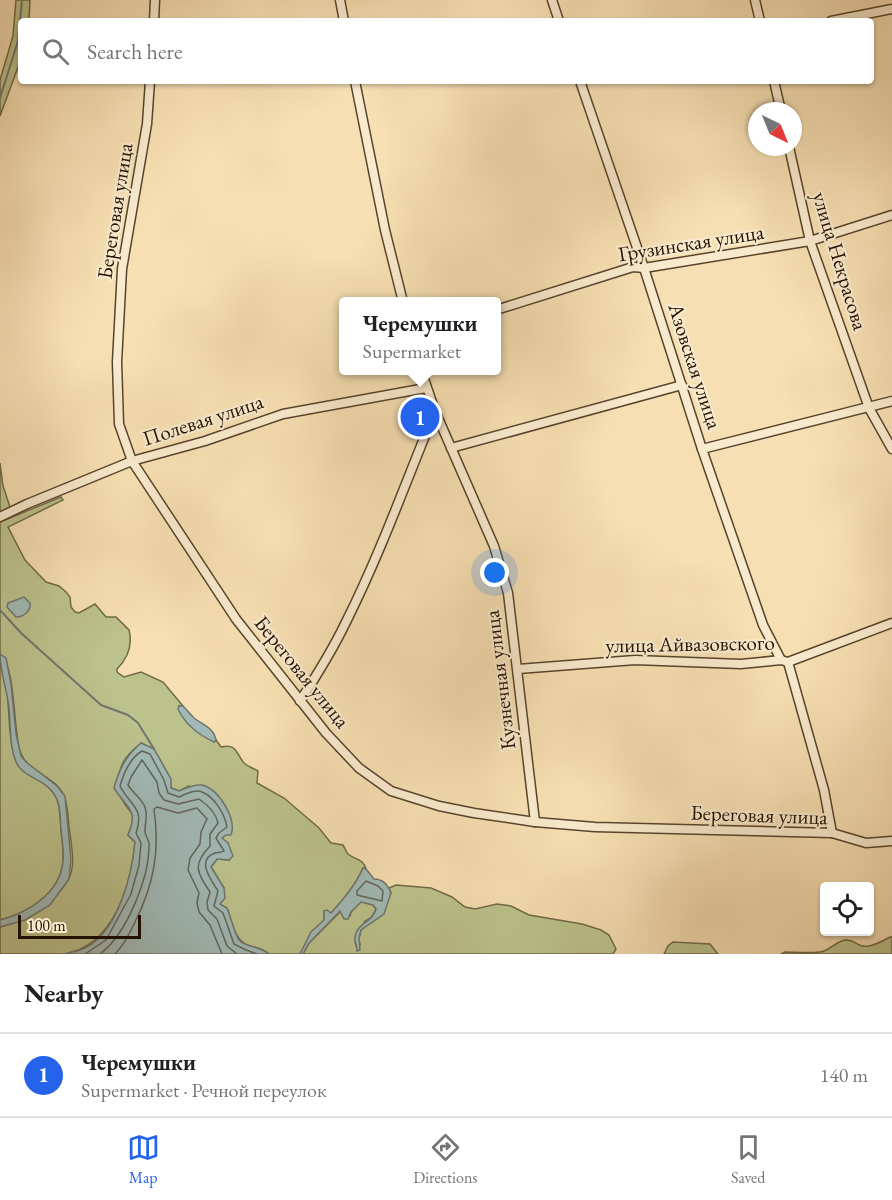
<!DOCTYPE html>
<html lang="en">
<head>
<meta charset="utf-8">
<style>
	:root { --surface:#fff; --page:#f2f2f2; --text:#202124; --muted:#757577; --line:#e0e0e0; --accent:#2563eb }
	body { margin:0; font-family:"EB Garamond",serif; background:var(--page); color:var(--text) }
	.controls { position:absolute; right:18px; bottom:18px; display:grid; overflow:hidden; border-radius:6px; box-shadow:0 2px 4px #0004 }
	.controls button { width:54px; height:54px; display:grid; place-items:center; padding:0; border:0; border-bottom:2px solid var(--line); background:var(--surface); color:var(--text); font:30px sans-serif }
	.compass { position:absolute; left:748px; top:102px; width:54px; height:54px; border-radius:50%; background:var(--surface); box-shadow:0 2px 4px #0004; rotate:137deg }
	.scale { position:absolute; left:18px; bottom:15px; width:123px; box-sizing:border-box; padding-left:6px; border:3px solid #241100; border-top:0; font-size:16px; line-height:21px; white-space:nowrap; color:#241100; -webkit-text-stroke:4px #f9eacd; paint-order:stroke }
	.you { position:absolute; left:495px; top:573px; width:21px; height:21px; margin:-15px; border:4px solid #fff; border-radius:50%; background:#1a73e8; box-shadow:0 0 0 9px #1a73e833 }
	.badge { display:grid; place-items:center; width:39px; height:39px; border-radius:50%; background:var(--accent); color:#fff; font-size:20px; font-weight:700 }
	.pin { position:absolute; translate:-50% -50%; border:3px solid #fff; box-shadow:0 2px 6px #0006 }
	.popup { position:absolute; left:339px; top:297px; width:162px; height:78px; box-sizing:border-box; display:grid; place-content:center; border-radius:6px; background:var(--surface); filter:drop-shadow(0 2px 4px #0005); font-size:20px; white-space:nowrap; color:var(--muted) }
	.popup b { font-size:22px; color:var(--text) }
	.popup::after { content:''; position:absolute; left:50%; top:100%; margin-left:-12px; border:12px solid transparent; border-top-color:var(--surface) }
	.list { margin:0; padding:0; list-style:none }
	h2 { display:flex; justify-content:space-between; align-items:center; height:78px; margin:0; padding:0 24px; font-size:26px }
	h2 small { font-size:20px; font-weight:400; color:var(--muted) }
	.list li { display:grid; grid-template-columns:39px 1fr auto; gap:18px; align-items:center; box-sizing:border-box; height:84px; padding:0 24px; border-top:2px solid var(--line) }
	.list b { display:block; font-size:22px; white-space:nowrap }
	.list p { margin:0; font-size:20px; white-space:nowrap; color:var(--muted) }
	.list em { font-size:20px; font-style:normal; color:var(--muted) }
	.icon { flex:none; width:33px; height:33px; fill:none; stroke:currentColor; stroke-width:2; stroke-linecap:round; stroke-linejoin:round }
	.map { position:relative; flex:none; width:892px; height:954px; overflow:hidden }
	.search { position:absolute; background:var(--surface); box-shadow:0 2px 4px #0004; left:18px; right:18px; top:18px; height:66px; display:flex; align-items:center; gap:15px; box-sizing:border-box; padding:0 21px; border-radius:6px; color:var(--muted); font-size:22px }
	.sheet { height:162px; background:var(--surface) }
	nav { display:flex; justify-content:space-around; align-items:center; box-sizing:border-box; height:84px; border-top:2px solid var(--line); background:var(--surface); font-size:16px; color:var(--muted) }
	nav a { display:grid; justify-items:center; gap:3px }
	nav .on { color:var(--accent) }
	.map>svg:first-child { display:block }
</style>
</head>
<body>
<div class="map">
<svg width="892" height="954" viewBox="0 0 892 954">
	<rect width="100%" height="100%" fill="#f6dfb2"/>
	<filter id="stains"><feTurbulence type="fractalNoise" baseFrequency=".00333" numOctaves="4"/><feColorMatrix values="0 0 0 0 .2 0 0 0 0 .09 0 0 0 0 .02 0 0 0 .5 -.17"/></filter>
	<radialGradient id="worn" r=".72"><stop offset=".6" stop-color="#630" stop-opacity="0"/><stop offset="1" stop-color="#630" stop-opacity=".3"/></radialGradient>
	<g fill="#bcc28c" stroke="#706a46" stroke-width="1.5">
		<path d="M16,0H30L29,21H21V59L0,116V80L13,36Z"/>
		<path d="M0,463L3,486L10,507L0,512Z"/>
		<path d="M61,497L63,500L8,527L25,560L46,582L59,586L66,592L70,597L71,607L75,612L79,613L95,604L106,617H116L129,630C133,646 128,658 117,669V672L124,677L141,672L163,682L183,706H179L214,742L216,740L221,747C237,743 236,754 244,763C248,767 253,768 258,771L257,783L284,798L319,828L331,843L343,845C345,848 346,852 348,854C355,860 363,858 366,869L363,868C355,886 344,899 331,913L324,911V920L300,954H269C263,948 255,948 247,945C234,939 232,921 227,908L219,904L224,888L211,867L217,859L229,860L221,838L226,835L189,786L179,791L171,788L170,778L154,749L141,743C124,757 117,766 120,788C120,792 120,798 123,801C134,819 137,812 128,835L135,842C131,885 114,946 64,954C44,954 21,954 0,954V927C26,921 57,902 69,878C76,864 71,843 69,828C68,818 68,805 64,796C56,776 26,772 20,751C13,729 16,666 0,654V522Z"/>
		<path d="M0,664C13,694 5,728 15,758C21,777 45,778 55,794C61,804 60,819 61,830C62,840 64,852 63,862C60,893 28,913 0,920Z"/>
		<path d="M396,885L431,888L452,897L465,907L475,909L497,904L511,906L529,915L582,924L601,930L609,935L616,949L613,954H303L309,943L341,911L350,916L351,912L361,901L373,905L376,909L371,918L365,921L355,942L357,947L360,945L359,938L361,930L370,922L391,893L389,888Z"/>
		<path d="M890,937H892V954H781L785,952C795,952 816,954 824,951C832,948 836,942 845,940C854,939 856,945 863,946C871,948 883,941 890,937Z"/>
		<path d="M673,942L710,944L718,954H664L668,946Z"/>
	</g>
	<g fill="#a1bab7" stroke="#6f766e" stroke-width="1.5">
		<path d="M24,597L30,603C31,611 24,617 16,617L7,607L8,603Z"/>
		<path d="M0,654L6,658L11,684L16,734L21,756L26,762L57,786L65,796L71,859L69,879L50,905L25,920L0,927V920C28,913 60,893 63,862C64,851 62,840 61,829C60,818 61,804 54,794C45,779 23,778 16,762C9,745 11,726 9,708C7,689 0,672 0,654Z"/>
		<path d="M179,706H183C187,710 190,714 194,718C203,725 214,728 216,740L214,742C199,735 185,724 178,709Z"/>
		<path d="M141,743L154,749L171,779V788L179,791C186,788 194,784 202,785C219,789 237,819 231,835H226L222,838L228,843L233,856L229,860L217,859L211,867L224,888L225,898L220,904L227,908C230,915 235,935 239,940C246,948 261,946 269,954H64C71,952 80,951 87,947C118,930 132,875 135,842L128,835C139,809 127,809 114,788C119,769 126,756 141,743Z"/>
		<path d="M363,868L366,869L374,879C383,879 388,885 391,893L384,914L361,930L359,938L360,950L357,951C357,948 356,945 355,941C353,924 373,923 376,909L373,905L361,902L351,912L348,919H344L340,911L309,943L303,954H300L311,932L324,920V911L327,910L331,913C344,899 356,885 363,868Z"/>
	</g>
	<g fill="none" stroke-linecap="round" stroke-linejoin="round">
		<g stroke="#62665c" stroke-width="1.5">
			<path d="M366,881L378,886L383,891L382,901L357,895V891Z"/>
			<path d="M85,954L106,940L131,894L139,865L141,843L136,833C145,807 130,806 120,786C124,772 130,758 142,751L150,754L164,780L168,793L179,797C186,794 195,789 202,792C215,797 225,815 227,827L219,833L216,838L224,851C221,853 218,852 215,853C195,860 212,881 218,891L214,906L223,913L234,944L246,950L257,954"/>
			<path d="M100,954C127,934 150,876 149,843C148,838 144,834 145,830C145,822 148,816 145,807C142,799 133,793 128,785L131,777L142,760L157,782L159,793L164,800L178,804L199,799C208,805 216,813 218,823L210,834V846C192,865 197,872 210,892L207,902L208,910L217,919L227,946L237,954"/>
			<path d="M115,954C124,945 130,933 135,922C154,884 160,851 154,809L157,807L178,813L197,808L207,819L201,832L200,844L190,858L188,870L199,893L197,903L199,912L210,925L222,954"/>
		</g>
		<g stroke="#6f766e" stroke-width="2">
			<path d="M0,98L18,41L22,0"/>
			<path d="M0,610L21,633L101,705L128,715L138,723L154,749"/>
		</g>
		<g stroke="#58442c" stroke-width="11">
			<g id="minor">
				<path d="M340,0L344,21"/>
				<path d="M552,0L559,21"/>
				<path d="M755,0L760,21"/>
				<path d="M154,21L155,0"/>
				<path d="M831,21L892,9"/>
				<path d="M150,81L147,124L122,269L117,362L119,424L132,461L236,619L326,733L359,768L391,791L439,806L474,813L535,822L595,827L832,833L866,843L892,841"/>
				<path d="M355,81L385,230L403,302"/>
				<path d="M580,81L644,268L702,449L763,625L781,660"/>
				<path d="M774,81L781,111"/>
				<path d="M789,147L810,241L869,408L892,449"/>
				<path d="M496,310L633,267L644,268L810,241L892,215"/>
				<path d="M421,370L435,411L494,546L508,593L535,822"/>
				<path d="M451,448L682,385"/>
				<path d="M702,449L892,401"/>
				<path d="M0,517L27,504L132,461L205,441L283,414L426,388"/>
				<path d="M788,662L824,790L832,833"/>
				<path d="M518,669L635,660L741,664L781,660L788,662L892,623"/>
				<path d="M300,701C317,675 333,649 346,622C380,554 406,482 435,411"/>
			</g>
		</g>
		<use href="#minor" stroke="#f9eacd" stroke-width="8"/>
	</g>
	<g text-anchor="middle" stroke-width="4.5" stroke-linejoin="round" paint-order="stroke">
		<g font-size="21" fill="#241100" stroke="#f9eacd">
			<text transform="translate(115 211) rotate(-81)" y="7">Береговая улица</text>
			<text transform="translate(691 243) rotate(-9)" y="7">Грузинская улица</text>
			<text transform="translate(840 261) rotate(73)" y="7">улица Некрасова</text>
			<text transform="translate(695 366) rotate(72)" y="7">Азовская улица</text>
			<text transform="translate(203 420) rotate(-18)" y="7">Полевая улица</text>
			<text transform="translate(690 644) rotate(-1)" y="7">улица Айвазовского</text>
			<text transform="translate(302 672) rotate(51)" y="7">Береговая улица</text>
			<text transform="translate(500 680) rotate(-97)" y="7">Кузнечная улица</text>
			<text transform="translate(759 815) rotate(2)" y="7">Береговая улица</text>
		</g>
	</g>
	<rect width="100%" height="100%" filter="url(#stains)"/>
	<rect width="100%" height="100%" fill="url(#worn)"/>
</svg>
<div class="controls">
<button><svg class="icon" aria-label="locate" viewBox="0 0 24 24"><circle cx="12" cy="12" r="6"/><path d="M12 2v4M12 18v4M2 12h4M18 12h4"/></svg></button>
</div>
<svg class="compass" viewBox="-18 -18 36 36"><path d="M0-13l5 13h-10z" fill="#e53935"/><path d="M0 13l5-13h-10z" fill="#757577"/></svg>
<div class="scale">100 m</div>
<div class="you"></div>
<div class="pin badge" style="left:420px;top:417px">1</div>
<div class="popup"><b>Черемушки</b>Supermarket</div>
<div class="search"><svg class="icon" aria-label="search" viewBox="0 0 24 24"><circle cx="10" cy="10" r="6"/><path d="M15 15l6 6"/></svg>Search here</div>
</div>
<section class="sheet">
<h2>Nearby<small></small></h2>
<ul class="list">
<li><span class="badge">1</span><div><b>Черемушки</b><p>Supermarket · Речной переулок</p></div><em>140 m</em></li>
</ul>
</section>
<nav>
<a class="on"><svg class="icon" aria-label="map" viewBox="0 0 24 24"><path d="M3 6l6-2 6 2 6-2v14l-6 2-6-2-6 2zM9 4v14M15 6v14"/></svg>Map</a>
<a><svg class="icon" aria-label="directions" viewBox="0 0 24 24"><path d="M12 3l9 9-9 9-9-9zM9 14v-3h6M13 9l2 2-2 2"/></svg>Directions</a>
<a><svg class="icon" aria-label="saved" viewBox="0 0 24 24"><path d="M7 4h10v16l-5-4-5 4z"/></svg>Saved</a>
</nav>
</body>
</html>
